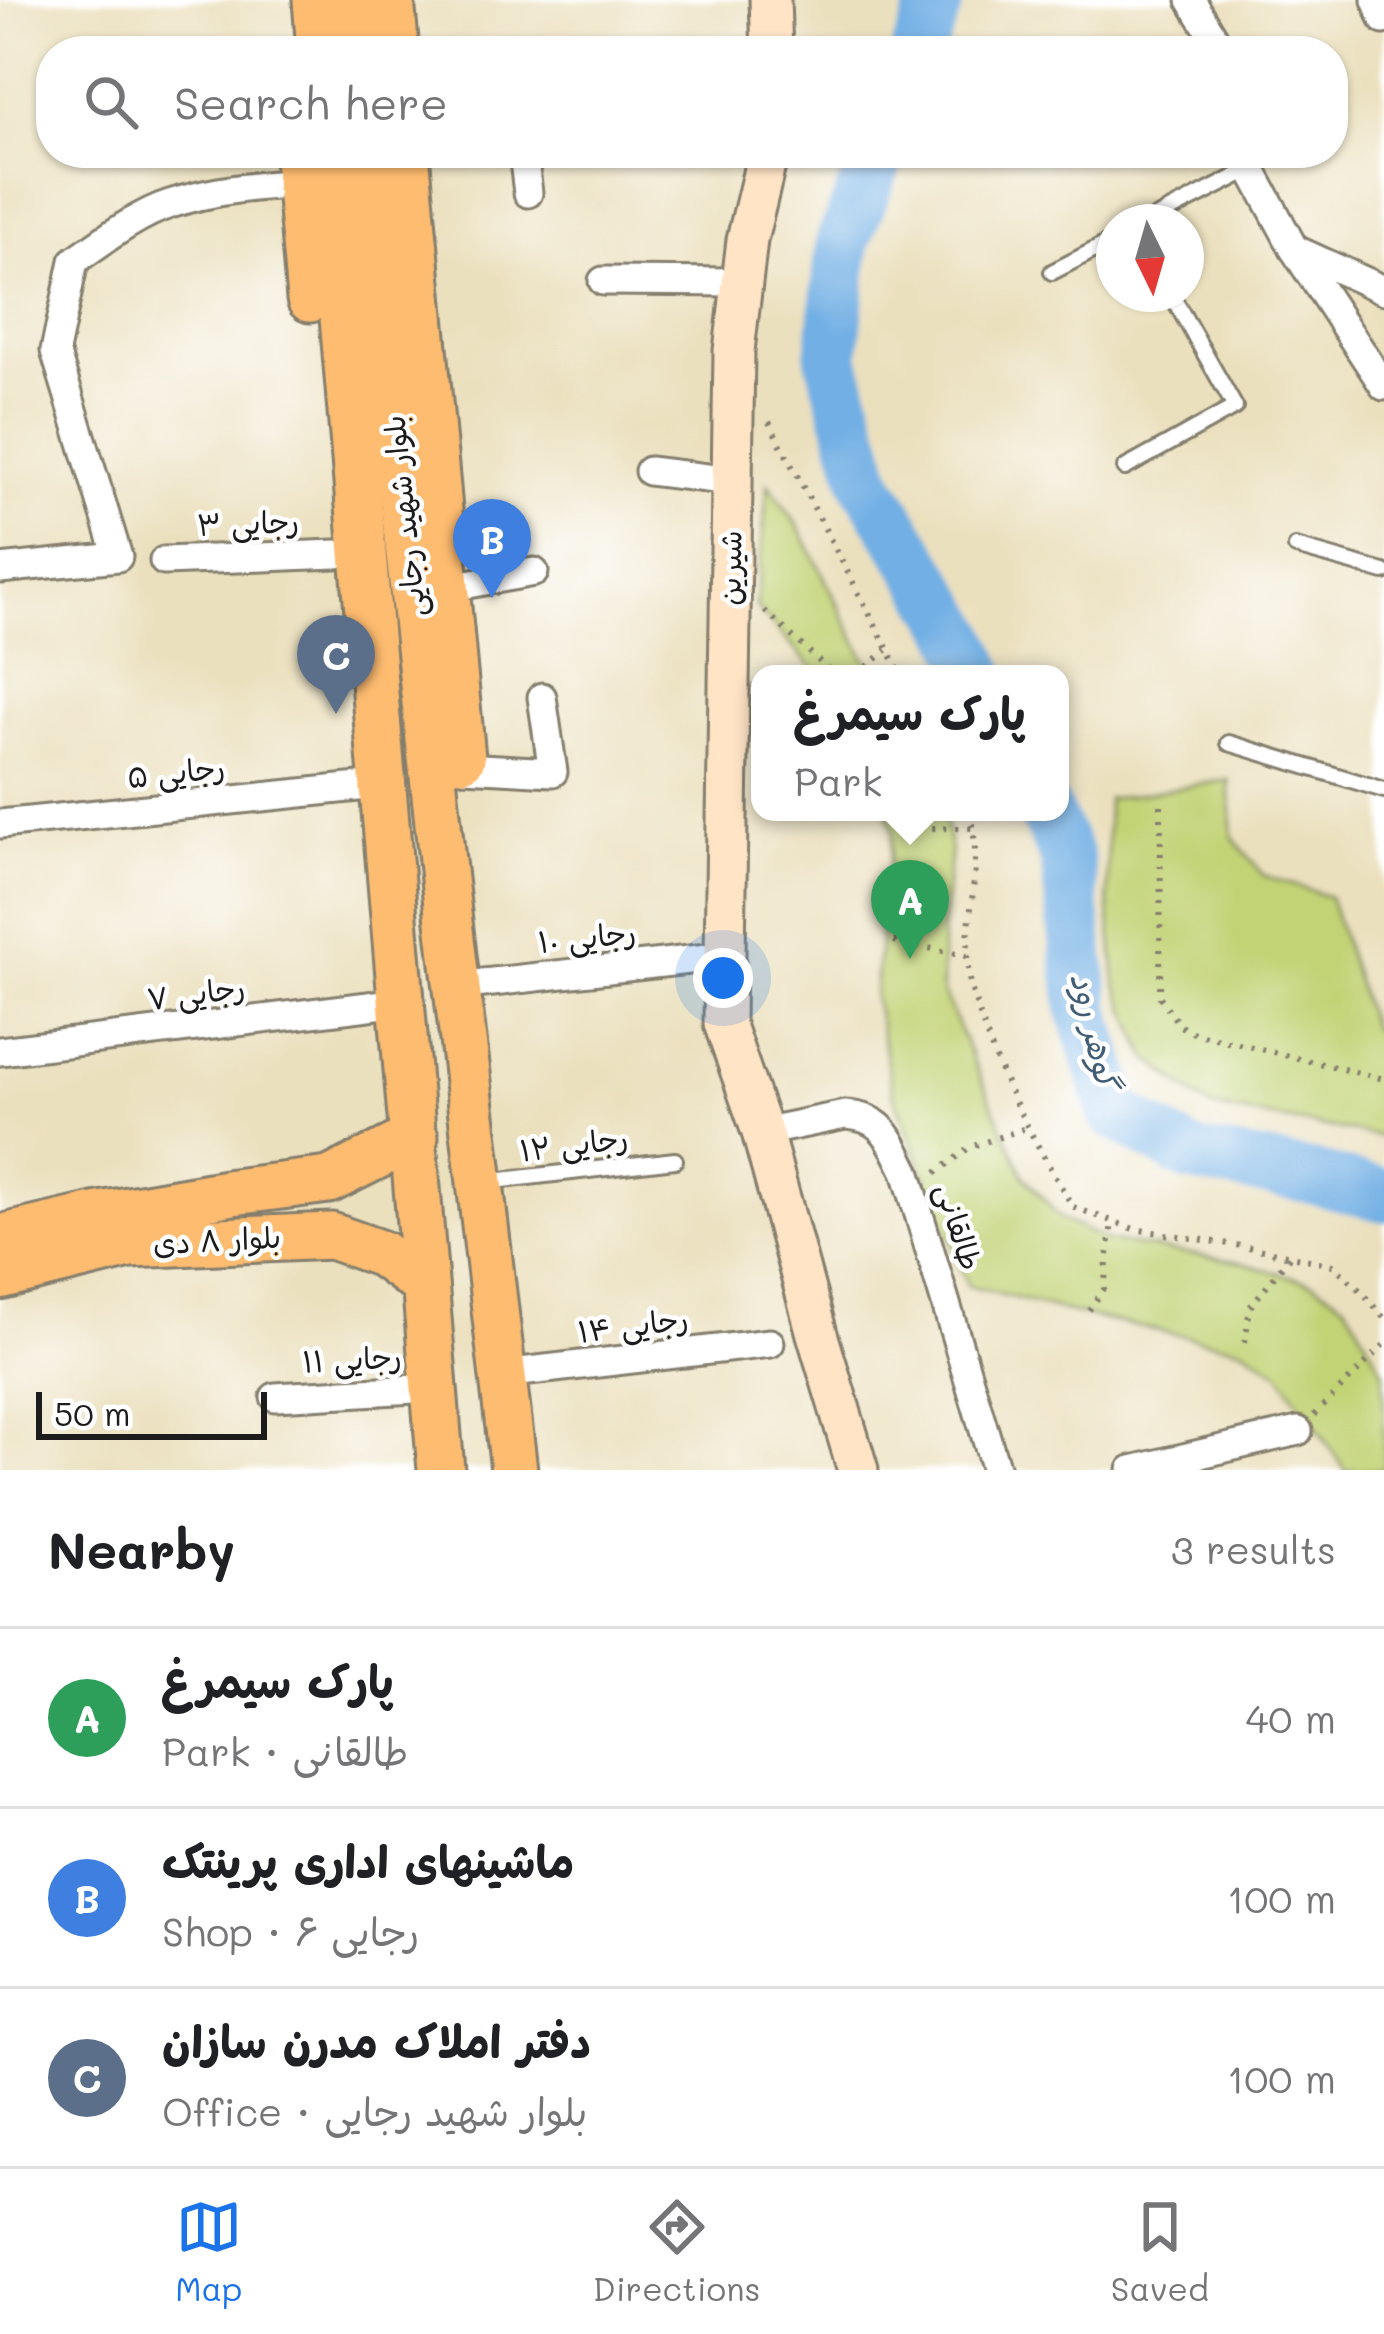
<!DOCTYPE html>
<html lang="en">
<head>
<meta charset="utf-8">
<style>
	:root { --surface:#fff; --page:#f2f2f2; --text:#202124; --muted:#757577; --line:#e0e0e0; --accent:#1a73e8 }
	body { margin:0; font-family:Mali,"Playpen Sans Arabic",sans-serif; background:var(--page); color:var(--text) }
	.compass { position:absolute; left:1096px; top:204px; width:108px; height:108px; border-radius:50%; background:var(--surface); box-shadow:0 3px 9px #0004; rotate:175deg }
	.scale { position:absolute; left:36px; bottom:30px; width:231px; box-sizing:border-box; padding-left:12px; border:6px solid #1c1c1c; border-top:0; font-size:33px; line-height:42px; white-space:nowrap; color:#1c1c1c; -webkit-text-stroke:9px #fff; paint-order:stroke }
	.you { position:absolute; left:723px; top:978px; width:42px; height:42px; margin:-30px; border:9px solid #fff; border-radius:50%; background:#1a73e8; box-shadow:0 0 0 18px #1a73e833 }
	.badge { display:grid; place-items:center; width:78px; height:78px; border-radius:50%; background:var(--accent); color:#fff; font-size:39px; font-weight:700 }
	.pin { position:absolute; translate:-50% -99px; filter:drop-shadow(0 3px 6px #0008) }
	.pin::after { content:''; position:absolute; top:63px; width:42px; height:36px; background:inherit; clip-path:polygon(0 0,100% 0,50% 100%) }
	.popup { position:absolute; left:751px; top:665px; width:318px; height:156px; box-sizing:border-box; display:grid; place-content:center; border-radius:24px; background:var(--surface); filter:drop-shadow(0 3px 9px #0005); font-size:39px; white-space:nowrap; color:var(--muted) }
	.popup b { font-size:45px; color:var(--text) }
	.popup::after { content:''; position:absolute; left:50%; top:100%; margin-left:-24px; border:24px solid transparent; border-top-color:var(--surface) }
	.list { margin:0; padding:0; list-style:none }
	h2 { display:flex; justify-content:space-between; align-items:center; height:156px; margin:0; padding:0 48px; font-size:51px }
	h2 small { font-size:39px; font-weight:400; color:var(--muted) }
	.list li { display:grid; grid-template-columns:78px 1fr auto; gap:36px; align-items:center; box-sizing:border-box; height:180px; padding:0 48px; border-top:3px solid var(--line) }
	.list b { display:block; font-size:45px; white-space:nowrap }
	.list p { margin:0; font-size:39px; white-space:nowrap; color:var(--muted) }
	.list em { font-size:39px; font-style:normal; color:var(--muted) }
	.icon { flex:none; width:66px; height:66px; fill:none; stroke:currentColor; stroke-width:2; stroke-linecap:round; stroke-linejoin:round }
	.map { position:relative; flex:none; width:1384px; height:1470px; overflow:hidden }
	.search { position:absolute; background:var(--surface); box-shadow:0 3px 9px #0004; left:36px; right:36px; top:36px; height:132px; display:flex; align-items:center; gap:30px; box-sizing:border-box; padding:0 42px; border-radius:48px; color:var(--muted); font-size:45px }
	.sheet { height:696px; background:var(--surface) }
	nav { display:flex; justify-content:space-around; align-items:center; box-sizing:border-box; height:168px; border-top:3px solid var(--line); background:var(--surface); font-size:33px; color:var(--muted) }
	nav a { display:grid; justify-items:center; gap:6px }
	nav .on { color:var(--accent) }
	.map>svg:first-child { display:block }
</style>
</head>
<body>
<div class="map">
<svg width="1384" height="1470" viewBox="0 0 1384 1470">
	<rect width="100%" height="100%" fill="#fff"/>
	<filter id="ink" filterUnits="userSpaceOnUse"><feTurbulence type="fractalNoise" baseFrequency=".00833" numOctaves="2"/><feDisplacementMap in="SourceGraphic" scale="24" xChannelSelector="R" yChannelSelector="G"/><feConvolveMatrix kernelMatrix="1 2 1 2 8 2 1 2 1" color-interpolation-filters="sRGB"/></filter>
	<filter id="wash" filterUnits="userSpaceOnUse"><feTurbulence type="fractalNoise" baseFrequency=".004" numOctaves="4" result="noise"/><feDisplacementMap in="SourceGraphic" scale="48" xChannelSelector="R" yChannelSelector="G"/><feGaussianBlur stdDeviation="2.7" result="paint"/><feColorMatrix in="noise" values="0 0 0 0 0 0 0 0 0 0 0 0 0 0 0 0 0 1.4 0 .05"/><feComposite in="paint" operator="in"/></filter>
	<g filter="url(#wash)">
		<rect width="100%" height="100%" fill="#ebe0be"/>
		<g fill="#c2d376" stroke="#6f7849" stroke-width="3">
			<path d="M768,484L799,527L873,674H818L756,607Z"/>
			<path d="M1229,780L1233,838L1263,875L1329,897L1371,1027L1384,1037V1137L1209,1107L1147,1058L1116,983L1108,898L1107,799Z"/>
			<path d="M887,812H943L951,850L942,928V990L1024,1176L1061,1219L1108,1241L1235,1261L1314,1283L1347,1305L1384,1372V1470H1345L1279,1372L1243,1348L1081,1315L968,1286L893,1093L874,996L893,831Z"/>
		</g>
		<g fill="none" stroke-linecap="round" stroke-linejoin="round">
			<g stroke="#71afe4" stroke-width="54">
				<path d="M918,51L937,0"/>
				<path d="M879,153L843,241L832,358L867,482L959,631L979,674"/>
				<path d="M1045,812L1067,857L1084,1009L1115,1113L1191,1156L1311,1177L1384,1195"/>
			</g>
		</g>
	</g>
	<g filter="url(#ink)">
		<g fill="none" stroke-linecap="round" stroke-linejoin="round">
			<g stroke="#847e6d" stroke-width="20">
				<g id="lane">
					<path d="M1148,222L1251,169"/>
					<path d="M1052,272L1114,240"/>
					<path d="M1125,468L1235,407L1171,294"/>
					<path d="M1296,547L1384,572"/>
					<path d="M1229,743L1384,790"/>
					<path d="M485,1182L675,1160"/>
				</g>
			</g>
			<g stroke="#847e6d" stroke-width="33">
				<g id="street">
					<path d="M1191,0L1222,51"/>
					<path d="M1376,0L1384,20"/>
					<path d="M523,153L528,193"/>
					<path d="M1247,153L1251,169L1294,249L1384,386"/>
					<path d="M1294,249L1384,290"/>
					<path d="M603,281L742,282"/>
					<path d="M649,471L732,481"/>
					<path d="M164,561L336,554"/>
					<path d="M0,569L118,557L55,351L74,261C101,242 138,214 170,204C213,190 256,186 300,183"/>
					<path d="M446,588L534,572"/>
					<path d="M463,767L553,772L542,697"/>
					<path d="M0,824L359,787"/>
					<path d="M457,986L725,956"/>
					<path d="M0,1051L401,1002"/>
					<path d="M762,1132L845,1115C885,1117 890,1140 906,1171L996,1470"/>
					<path d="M503,1374L770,1343"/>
					<path d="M275,1397L432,1388"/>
					<path d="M1132,1470L1298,1431"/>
				</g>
			</g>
			<g stroke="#847e6d" stroke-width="45">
				<g id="secondary">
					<path d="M770,0L772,51"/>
					<path d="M768,153L747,240L734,351L724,1023L762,1132L817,1334L858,1470"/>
				</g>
			</g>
			<g stroke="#847e6d" stroke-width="51">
				<g id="primary">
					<path d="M316,0L320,51"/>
					<path d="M349,0L355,51"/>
					<path d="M391,0L396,51"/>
					<path d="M297,153L310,299"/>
					<path d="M329,153L441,1470"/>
					<path d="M366,153L444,879L514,1470"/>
					<path d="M406,153L462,758"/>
					<path d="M0,1238L94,1216L233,1192L329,1180L415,1137"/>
					<path d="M0,1277L130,1245L331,1236L382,1254L424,1285"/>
				</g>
			</g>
			<g stroke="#847e6d" stroke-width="6" stroke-dasharray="3 9" stroke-linecap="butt">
				<path d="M769,422L901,674"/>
				<path d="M765,611L833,674"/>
				<path d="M844,674L868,666L887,650"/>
				<path d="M1161,805L1160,997L1180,1026L1194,1033L1384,1079"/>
				<path d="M896,812L901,828H974"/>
				<path d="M969,812C985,863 964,918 968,970C969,985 975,1000 980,1015C1001,1083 1037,1146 1073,1207L1134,1229L1248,1247L1333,1265L1355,1285L1384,1318"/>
				<path d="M894,941L967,956"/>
				<path d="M936,1173L970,1147L1029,1127"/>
				<path d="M1089,1310L1104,1289L1112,1221"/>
				<path d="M1245,1342L1250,1307L1290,1256"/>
				<path d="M1314,1415L1384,1345"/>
			</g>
			<use href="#lane" stroke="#fff" stroke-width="14"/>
			<use href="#street" stroke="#fff" stroke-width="27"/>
			<use href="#secondary" stroke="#ffe4c6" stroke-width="39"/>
			<use href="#primary" stroke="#febc70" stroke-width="45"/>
		</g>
	</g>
	<g text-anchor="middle" stroke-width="9" stroke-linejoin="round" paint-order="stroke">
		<g font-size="30" fill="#1c1c1c" stroke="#fff">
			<text transform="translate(405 516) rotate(-96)" y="10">بلوار شهید رجایی</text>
			<text transform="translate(248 524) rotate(-2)" y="10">رجایی ۳</text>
			<text transform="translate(731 568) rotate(-89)" y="10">شیرین</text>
			<text transform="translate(176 773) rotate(-6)" y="10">رجایی ۵</text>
			<text transform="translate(587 938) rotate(-6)" y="10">رجایی ۱۰</text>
			<text transform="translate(196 994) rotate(-7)" y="10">رجایی ۷</text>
			<text transform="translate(574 1145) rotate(-7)" y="10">رجایی ۱۲</text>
			<text transform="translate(958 1227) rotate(73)" y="10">طالقانی</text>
			<text transform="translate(217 1241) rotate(-3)" y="10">بلوار ۸ دی</text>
			<text transform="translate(633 1326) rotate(-7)" y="10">رجایی ۱۴</text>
			<text transform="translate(352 1360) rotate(-3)" y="10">رجایی ۱۱</text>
		</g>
		<g font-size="33" font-style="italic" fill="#425e76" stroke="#fff">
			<text transform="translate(1095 1030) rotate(77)" y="12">گوهر رود</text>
		</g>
	</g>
</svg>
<svg class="compass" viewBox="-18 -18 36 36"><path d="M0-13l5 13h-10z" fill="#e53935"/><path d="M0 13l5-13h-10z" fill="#757577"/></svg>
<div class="scale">50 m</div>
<div class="you"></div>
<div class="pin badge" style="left:910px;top:959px;background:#2e9e5b">A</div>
<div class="popup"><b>پارک سیمرغ</b>Park</div>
<div class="pin badge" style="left:492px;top:598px;background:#3f7fe0">B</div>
<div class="pin badge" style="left:336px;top:714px;background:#5c6f8a">C</div>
<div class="search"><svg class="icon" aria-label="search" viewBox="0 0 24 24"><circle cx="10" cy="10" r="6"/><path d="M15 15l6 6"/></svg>Search here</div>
</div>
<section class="sheet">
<h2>Nearby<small>3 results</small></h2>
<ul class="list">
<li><span class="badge" style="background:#2e9e5b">A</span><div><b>پارک سیمرغ</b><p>Park · طالقانی</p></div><em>40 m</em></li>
<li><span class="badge" style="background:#3f7fe0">B</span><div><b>ماشینهای اداری پرینتک</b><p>Shop · رجایی ۶</p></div><em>100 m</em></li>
<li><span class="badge" style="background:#5c6f8a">C</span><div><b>دفتر املاک مدرن سازان</b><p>Office · بلوار شهید رجایی</p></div><em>100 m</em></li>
</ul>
</section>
<nav>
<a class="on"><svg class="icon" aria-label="map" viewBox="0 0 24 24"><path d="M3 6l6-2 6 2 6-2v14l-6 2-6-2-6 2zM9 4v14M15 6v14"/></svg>Map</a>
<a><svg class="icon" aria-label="directions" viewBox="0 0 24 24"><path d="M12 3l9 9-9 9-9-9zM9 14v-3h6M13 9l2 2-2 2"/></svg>Directions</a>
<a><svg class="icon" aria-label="saved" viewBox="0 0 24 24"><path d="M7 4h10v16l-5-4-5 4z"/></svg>Saved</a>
</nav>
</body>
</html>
